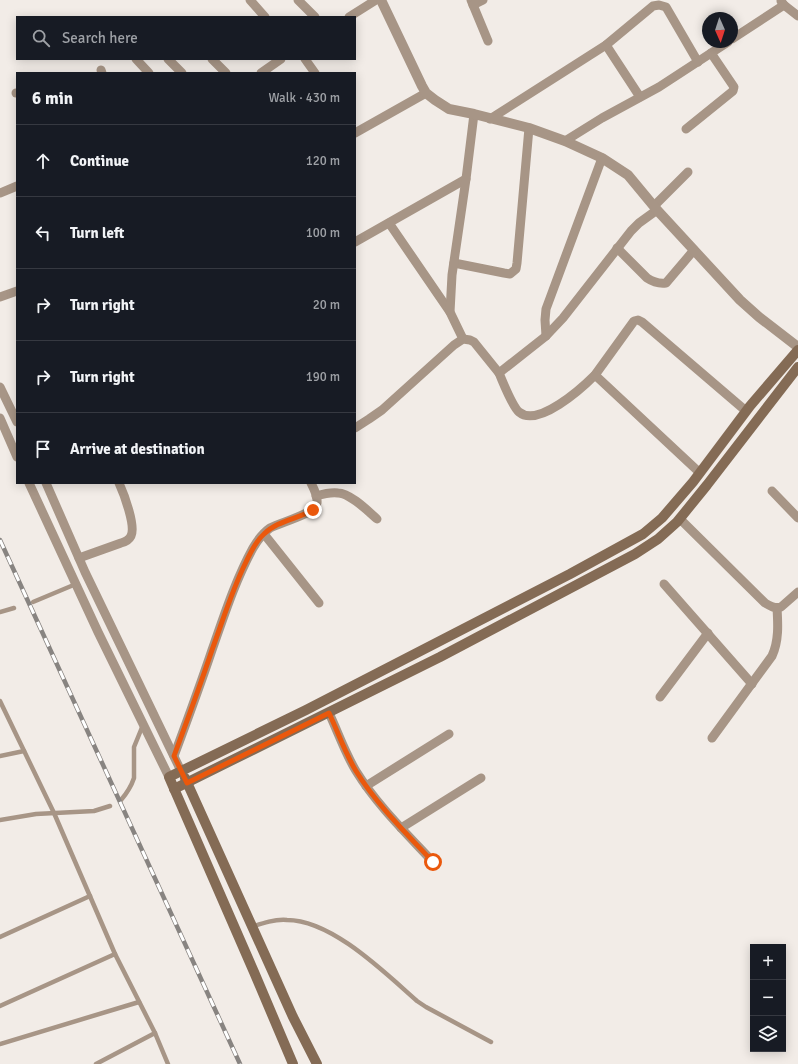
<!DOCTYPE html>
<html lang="en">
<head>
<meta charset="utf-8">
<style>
	:root { --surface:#171b24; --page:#242831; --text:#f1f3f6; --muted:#9ea1a6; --line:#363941 }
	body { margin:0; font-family:Signika,sans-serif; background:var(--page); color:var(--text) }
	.controls { position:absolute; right:12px; bottom:12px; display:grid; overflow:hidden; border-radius:0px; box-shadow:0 2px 10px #0003 }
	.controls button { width:36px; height:36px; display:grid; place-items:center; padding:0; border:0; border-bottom:1px solid var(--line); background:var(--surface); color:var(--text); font:20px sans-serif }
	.compass { position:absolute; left:702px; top:12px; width:36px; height:36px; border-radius:50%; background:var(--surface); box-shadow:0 2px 10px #0003; rotate:177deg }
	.stop { position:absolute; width:12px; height:12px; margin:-9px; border:3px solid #ea580c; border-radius:50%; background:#fff }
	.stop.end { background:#ea580c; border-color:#fff; box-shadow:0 1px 4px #0008 }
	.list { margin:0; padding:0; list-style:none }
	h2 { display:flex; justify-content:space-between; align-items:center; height:52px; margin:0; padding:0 16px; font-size:17px }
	h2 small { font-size:13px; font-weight:400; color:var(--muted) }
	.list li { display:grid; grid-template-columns:26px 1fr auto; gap:12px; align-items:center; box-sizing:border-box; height:72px; padding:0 16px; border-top:1px solid var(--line) }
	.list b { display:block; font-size:15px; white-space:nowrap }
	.list em { font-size:13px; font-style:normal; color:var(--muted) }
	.icon { flex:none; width:22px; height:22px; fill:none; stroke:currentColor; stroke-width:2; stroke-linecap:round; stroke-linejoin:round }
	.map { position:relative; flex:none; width:798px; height:1064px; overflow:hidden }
	.search { position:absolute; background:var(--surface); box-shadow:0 2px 10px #0003; left:16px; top:16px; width:340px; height:44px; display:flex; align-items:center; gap:10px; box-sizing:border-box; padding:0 14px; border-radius:0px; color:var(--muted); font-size:15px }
	.panel { position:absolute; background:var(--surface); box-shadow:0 2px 10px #0003; left:16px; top:72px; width:340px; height:412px; border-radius:0px }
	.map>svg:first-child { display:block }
</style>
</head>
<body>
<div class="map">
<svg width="798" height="1064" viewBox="0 0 798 1064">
	<rect width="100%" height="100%" fill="#f2ece7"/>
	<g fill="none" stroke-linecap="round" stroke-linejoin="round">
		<g stroke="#a79586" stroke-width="4.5">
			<path d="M33,602L76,584"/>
			<path d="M0,612L14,608"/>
			<path d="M0,701L54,813L115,954L155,1033L168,1064"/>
			<path d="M0,756L24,751"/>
			<path d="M121,800C127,793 131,787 134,778V747L143,725"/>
			<path d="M0,820L36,814L94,811L110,806"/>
			<path d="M251,927C263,923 275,919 287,920C332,920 385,973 417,1001L426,1007L491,1042"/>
			<path d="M0,937L90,896"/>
			<path d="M0,1006L115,954"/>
			<path d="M0,1044L139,1002"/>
			<path d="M96,1064L155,1033"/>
		</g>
		<g stroke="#a79586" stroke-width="9">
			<path d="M250,0L265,17"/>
			<path d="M298,0L315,17"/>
			<path d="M471,0L488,41"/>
			<path d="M781,1L784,5L798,16"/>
			<path d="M473,5L483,0"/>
			<path d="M349,17L376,0"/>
			<path d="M732,39L784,5"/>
			<path d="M606,45L640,97"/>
			<path d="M136,59L149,73"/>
			<path d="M168,59L182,73"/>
			<path d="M212,59L226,73"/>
			<path d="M305,59L315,73"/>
			<path d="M101,70L102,73"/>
			<path d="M261,73L281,59"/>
			<path d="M16,93H17"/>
			<path d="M490,119L606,45L653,6L659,5L666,7L698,62"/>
			<path d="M686,129L733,91L734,87L711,53"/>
			<path d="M355,133L426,93"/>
			<path d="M565,141L602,118L659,87L728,42"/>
			<path d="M0,193L17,186"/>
			<path d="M654,206L688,172"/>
			<path d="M389,223L450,312"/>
			<path d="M355,242L466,179"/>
			<path d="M617,248L647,278C653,282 658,284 666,283L694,250"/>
			<path d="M454,263L504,273L510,274L516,269L517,263L529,128"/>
			<path d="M0,297L17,291"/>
			<path d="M546,336L545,320L546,309L602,158"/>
			<path d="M463,339L450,312L452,275L466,179L474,114"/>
			<path d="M499,373C503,382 512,406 519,412C538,428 582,388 595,375L634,321L638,320L642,322L746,411"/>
			<path d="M595,375L700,473"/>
			<path d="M0,387L17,422"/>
			<path d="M0,418L17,457"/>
			<path d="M355,428L369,419L382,410L454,345L463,339L470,340L474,342L499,373L546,336L563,318L631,231L639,223L657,210"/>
			<path d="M29,483L98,632L169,777"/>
			<path d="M46,483L85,572L181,771"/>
			<path d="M772,491L798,518"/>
			<path d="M316,496C323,494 331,492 338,493C350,493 368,511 377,519"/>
			<path d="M680,519L765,603C770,606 775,609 781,607L798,592"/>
			<path d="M264,534L319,603"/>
			<path d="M79,558L121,543C125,542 129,540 131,536C136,526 124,494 119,483"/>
			<path d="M664,584L752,684"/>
			<path d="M660,697L708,633"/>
			<path d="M329,713C338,732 345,753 356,771C377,805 406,833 433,862"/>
			<path d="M712,738L772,656C779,641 778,624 777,608"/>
			<path d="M174,756C187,721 200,686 212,650C224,616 235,581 253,548C257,541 263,533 270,528C281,522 315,514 317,503C318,496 314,489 311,483"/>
			<path d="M366,786L449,734"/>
			<path d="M401,828L481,778"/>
		</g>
		<path stroke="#a79586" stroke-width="10" d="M381,0L422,86L426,93L435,100L449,109L474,114L529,128L565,141L602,158L628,175L657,210L740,300L759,317L798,347"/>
		<g stroke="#846b55" stroke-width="10">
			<path d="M185,778L293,1017L317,1064"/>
			<path d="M174,789L440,657L635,554L658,539L677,522L707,485L798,367"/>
			<path d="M293,1064L254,972L169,777L306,710L570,574L643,534L662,518L693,482L750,406L798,350"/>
		</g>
		<g stroke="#888481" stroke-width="4.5">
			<path id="rail" d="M0,540L240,1064"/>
		</g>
		<use href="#rail" stroke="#fff" stroke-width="3" stroke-dasharray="9" stroke-linecap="butt"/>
	</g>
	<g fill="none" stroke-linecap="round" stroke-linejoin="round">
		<path stroke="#ea580c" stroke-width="5" d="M313,510C297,519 277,521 264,534C255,542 251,552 246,562C232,590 223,620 212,650C200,686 187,721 174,756L187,783L329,713C338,732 345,753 356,771C377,805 406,833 433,862"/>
	</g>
</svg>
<div class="controls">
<button>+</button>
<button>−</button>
<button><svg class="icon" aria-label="layers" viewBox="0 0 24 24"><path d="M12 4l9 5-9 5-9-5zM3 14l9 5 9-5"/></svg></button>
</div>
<svg class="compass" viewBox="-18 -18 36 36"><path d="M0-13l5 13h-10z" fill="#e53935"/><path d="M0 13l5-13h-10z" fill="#9ea1a6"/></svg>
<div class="stop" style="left:433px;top:862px"></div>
<div class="stop end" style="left:313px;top:510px"></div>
<div class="search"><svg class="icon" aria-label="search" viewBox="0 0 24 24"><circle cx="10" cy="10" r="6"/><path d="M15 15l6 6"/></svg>Search here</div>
<section class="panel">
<h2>6 min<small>Walk · 430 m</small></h2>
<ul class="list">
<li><svg class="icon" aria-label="ahead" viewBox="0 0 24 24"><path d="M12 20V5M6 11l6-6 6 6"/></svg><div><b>Continue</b></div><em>120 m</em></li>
<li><svg class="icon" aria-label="left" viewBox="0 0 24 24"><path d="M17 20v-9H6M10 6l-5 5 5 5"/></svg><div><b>Turn left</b></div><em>100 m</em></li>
<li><svg class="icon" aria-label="right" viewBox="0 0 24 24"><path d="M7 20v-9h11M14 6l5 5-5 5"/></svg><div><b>Turn right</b></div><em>20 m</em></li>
<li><svg class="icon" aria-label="right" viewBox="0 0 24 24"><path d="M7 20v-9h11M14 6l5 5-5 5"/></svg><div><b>Turn right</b></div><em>190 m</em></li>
<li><svg class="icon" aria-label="arrive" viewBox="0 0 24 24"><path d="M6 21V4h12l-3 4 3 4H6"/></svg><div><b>Arrive at destination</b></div></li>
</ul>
</section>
</div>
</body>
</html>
